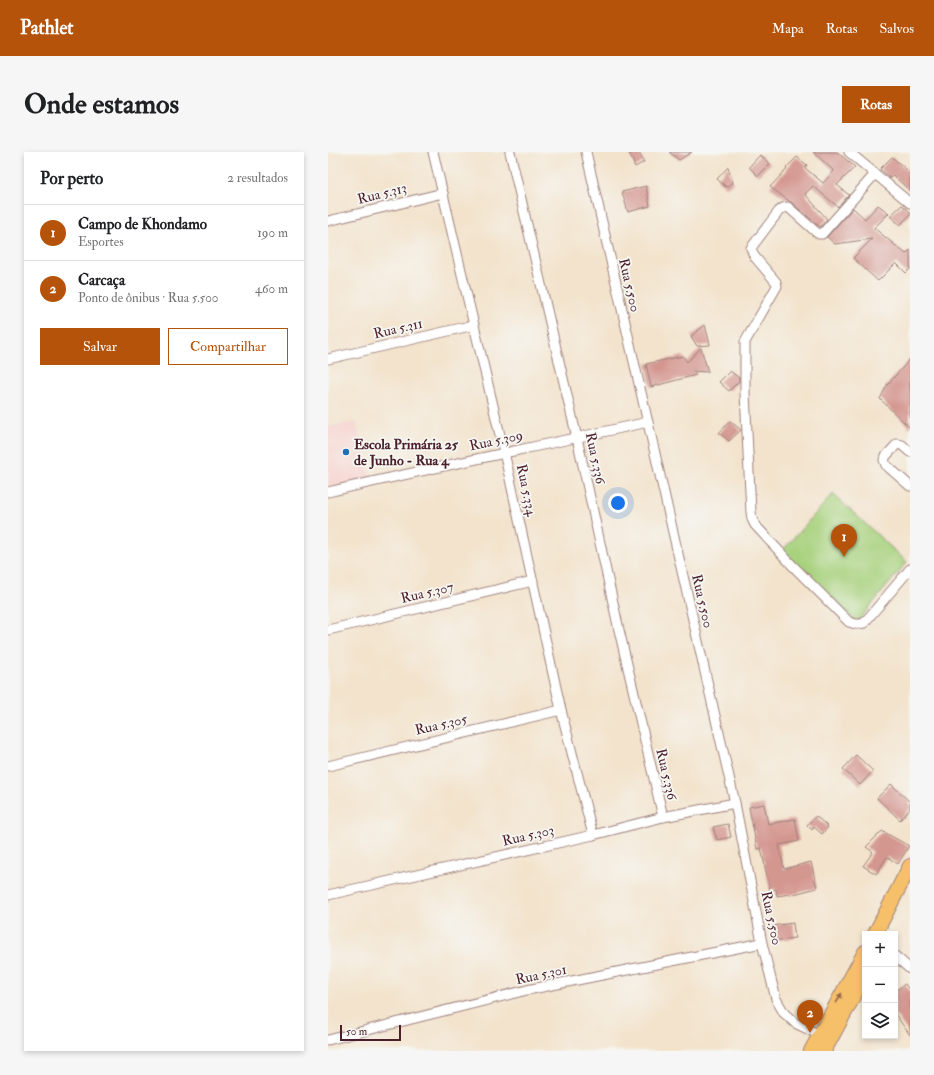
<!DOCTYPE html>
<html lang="pt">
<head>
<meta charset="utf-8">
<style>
	:root { --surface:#fff; --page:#f6f6f6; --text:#202124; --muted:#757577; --line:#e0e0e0; --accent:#b45309 }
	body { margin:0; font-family:"IM FELL Double Pica",serif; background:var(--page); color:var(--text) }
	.controls { position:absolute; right:12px; bottom:12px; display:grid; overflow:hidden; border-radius:0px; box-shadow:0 2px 6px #0003 }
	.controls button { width:36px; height:36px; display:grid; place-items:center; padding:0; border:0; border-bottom:1px solid var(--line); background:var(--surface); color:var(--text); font:20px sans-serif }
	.scale { position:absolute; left:12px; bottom:10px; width:61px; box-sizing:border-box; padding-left:4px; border:2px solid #4a1f2b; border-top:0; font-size:11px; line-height:14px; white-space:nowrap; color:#4a1f2b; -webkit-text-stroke:3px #f6f6f2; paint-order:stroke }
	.you { position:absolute; left:290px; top:351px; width:14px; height:14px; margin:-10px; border:3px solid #fff; border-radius:50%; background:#1a73e8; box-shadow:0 0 0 6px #1a73e833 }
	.badge { display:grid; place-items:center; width:26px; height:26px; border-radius:50%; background:var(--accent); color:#fff; font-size:13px; font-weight:700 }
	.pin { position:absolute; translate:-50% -33px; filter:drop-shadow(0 1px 2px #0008) }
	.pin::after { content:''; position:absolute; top:21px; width:14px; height:12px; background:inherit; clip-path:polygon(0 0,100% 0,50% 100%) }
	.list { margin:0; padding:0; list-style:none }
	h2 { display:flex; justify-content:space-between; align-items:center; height:52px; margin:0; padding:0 16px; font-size:17px }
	h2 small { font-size:13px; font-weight:400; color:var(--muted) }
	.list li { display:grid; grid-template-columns:26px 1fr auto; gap:12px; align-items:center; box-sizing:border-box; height:56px; padding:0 16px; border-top:1px solid var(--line) }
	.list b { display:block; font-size:15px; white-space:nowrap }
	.list p { margin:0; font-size:13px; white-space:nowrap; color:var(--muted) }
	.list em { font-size:13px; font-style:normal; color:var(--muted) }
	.actions { display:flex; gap:8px; padding:12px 16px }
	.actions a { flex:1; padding:9px 0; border:1px solid var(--accent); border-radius:0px; text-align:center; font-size:14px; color:var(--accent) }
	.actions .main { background:var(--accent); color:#fff }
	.icon { flex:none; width:22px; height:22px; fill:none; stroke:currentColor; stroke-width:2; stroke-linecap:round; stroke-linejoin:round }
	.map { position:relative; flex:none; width:582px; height:899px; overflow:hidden; border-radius:0px }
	header { display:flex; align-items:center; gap:24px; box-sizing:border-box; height:56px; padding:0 20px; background:var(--accent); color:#fff }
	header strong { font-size:19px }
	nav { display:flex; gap:22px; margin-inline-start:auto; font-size:14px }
	.intro { display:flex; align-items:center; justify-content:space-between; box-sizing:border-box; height:96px; padding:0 24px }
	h1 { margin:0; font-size:28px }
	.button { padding:10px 18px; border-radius:0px; background:var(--accent); color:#fff; font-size:14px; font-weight:700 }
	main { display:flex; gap:24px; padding:0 24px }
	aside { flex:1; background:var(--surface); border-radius:0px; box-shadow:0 2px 6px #0003 }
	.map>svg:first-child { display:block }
</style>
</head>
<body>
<header>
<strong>Pathlet</strong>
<nav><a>Mapa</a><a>Rotas</a><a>Salvos</a></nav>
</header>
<div class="intro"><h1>Onde estamos</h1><a class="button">Rotas</a></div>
<main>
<aside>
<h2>Por perto<small>2 resultados</small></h2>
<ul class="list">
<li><span class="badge">1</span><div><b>Campo de Khondamo</b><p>Esportes</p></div><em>190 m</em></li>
<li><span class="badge">2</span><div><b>Carcaça</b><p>Ponto de ônibus · Rua 5.500</p></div><em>460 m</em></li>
</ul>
<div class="actions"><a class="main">Salvar</a><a>Compartilhar</a></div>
</aside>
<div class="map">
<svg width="582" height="899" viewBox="0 0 582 899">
	<rect width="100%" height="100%" fill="#f6f6f2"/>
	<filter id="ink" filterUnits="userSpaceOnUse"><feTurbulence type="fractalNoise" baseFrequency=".025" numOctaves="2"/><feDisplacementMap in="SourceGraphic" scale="8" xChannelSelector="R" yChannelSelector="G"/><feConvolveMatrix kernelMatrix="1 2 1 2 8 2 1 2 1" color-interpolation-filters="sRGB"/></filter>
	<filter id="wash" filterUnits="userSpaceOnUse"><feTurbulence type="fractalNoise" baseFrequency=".012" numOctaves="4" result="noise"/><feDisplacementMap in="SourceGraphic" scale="16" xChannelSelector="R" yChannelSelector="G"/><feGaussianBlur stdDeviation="0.9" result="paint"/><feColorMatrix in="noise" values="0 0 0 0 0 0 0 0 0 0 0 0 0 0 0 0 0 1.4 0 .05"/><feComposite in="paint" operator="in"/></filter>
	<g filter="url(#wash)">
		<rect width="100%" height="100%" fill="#f3e3cc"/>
		<path fill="#f7d0cc" d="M28,270L42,325L0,336V275Z"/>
		<path fill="#a7d17d" stroke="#787854" d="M505,342L579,410L529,470L454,399Z"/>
		<g id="blocks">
			<g fill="#d49790">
				<path d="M301,0H311L316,10L307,15Z"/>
				<path d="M341,0H364L351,8Z"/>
				<path d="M485,0H509L527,15L509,33L521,43L510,55L485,34L477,42L499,67L492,75L464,51L442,35L459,17L458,16L469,5L479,13L477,16L495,31L506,19Z"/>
				<path d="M432,3L442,12L430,24L421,15Z"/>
				<path d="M564,5L579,18L582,15V39L565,23L562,26L552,17Z"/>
				<path d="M400,15L405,31L398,35L389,27Z"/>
				<path d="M318,34L322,54L300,60L294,40Z"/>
				<path d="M550,53L561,61L546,76L578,102L582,98V117L578,121L568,111L550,129L525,106L544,87L507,92L499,85L525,56L537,67Z"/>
				<path d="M574,53L582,60V63L572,73L562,64Z"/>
				<path d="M377,173L382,193L369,194L363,184Z"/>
				<path d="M373,196L380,220L365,219L368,223L323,235L318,212L355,204L359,210Z"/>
				<path d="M582,207V276L552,247L559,233Z"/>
				<path d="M402,219L411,226V229L401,239L391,230Z"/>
				<path d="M402,269L413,278L401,289L391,281Z"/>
				<path d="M528,603L545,619L532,633L515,617Z"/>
				<path d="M563,632L582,650V657L572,668L549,646Z"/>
				<path d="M436,652L440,672L467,667L471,689L451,693L456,717L483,710L489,736L462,743V742L449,744L448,737L442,738L433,696L429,697L421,655Z"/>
				<path d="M488,664L500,675L494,682L486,675L484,678L479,673Z"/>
				<path d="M400,672L403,685L389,688L385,675Z"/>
				<path d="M554,679L581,694L570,712L559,705L548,722L535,714L545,700L538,695Z"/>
				<path d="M465,771L467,786L445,789L443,774Z"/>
				<path d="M577,832L582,839V883L567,862V839Z"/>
			</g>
		</g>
	</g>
	<g filter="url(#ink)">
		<use href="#blocks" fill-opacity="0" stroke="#9e817c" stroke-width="1"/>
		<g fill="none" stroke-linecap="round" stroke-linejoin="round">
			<g stroke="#9e817c" stroke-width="11">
				<g id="minor">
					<path d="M105,0L176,300L233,558L265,683"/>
					<path d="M182,0L249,286L291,478L335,665"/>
					<path d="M258,0L407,651L434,791L448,847L456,861L467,871L492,883"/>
					<path d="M521,0L582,51"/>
					<path d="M547,22L494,82H491L488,80L460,55L455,56L451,59L423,96L426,104L448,130L449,134L417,190V241L423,360L424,367L427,373L464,413L521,470C527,472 530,473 536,471L582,417"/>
					<path d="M0,69L115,41"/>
					<path d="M0,207L146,173"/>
					<path d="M582,300L574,293L569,292L558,304L556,308L558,313L582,334"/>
					<path d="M0,340C106,315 213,294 320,270"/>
					<path d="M0,478L205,429"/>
					<path d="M0,614L233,558"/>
					<path d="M0,743L265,683L335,665L407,651"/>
					<path d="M567,804L582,817"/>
					<path d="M0,888L199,838L434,791"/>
				</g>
			</g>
			<g stroke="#9e817c" stroke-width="16">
				<g id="highway">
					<path d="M547,782L582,714"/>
					<path d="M483,899L537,800"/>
					<path d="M496,899L537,823"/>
				</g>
			</g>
			<use href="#minor" stroke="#fff" stroke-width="9"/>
			<use href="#highway" stroke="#f6c06b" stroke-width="14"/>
		</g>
		<defs><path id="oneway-solid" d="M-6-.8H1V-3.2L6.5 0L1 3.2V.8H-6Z"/></defs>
		<use fill="#976748" href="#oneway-solid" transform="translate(511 846) rotate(-61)"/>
	</g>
	<circle fill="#1f6fb2" stroke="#f6f6f2" stroke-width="1.5" cx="18" cy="300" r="4"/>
	<g text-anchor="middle" stroke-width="3.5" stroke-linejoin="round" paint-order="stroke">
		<g font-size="14" fill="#4a1f2b" stroke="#f6f6f2">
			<text transform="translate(54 41) rotate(-14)" y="5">Rua 5.313</text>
			<text transform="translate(302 133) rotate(77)" y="5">Rua 5.500</text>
			<text transform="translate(70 176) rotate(-13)" y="5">Rua 5.311</text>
			<text transform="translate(168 288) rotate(-12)" y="5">Rua 5.309</text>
			<text transform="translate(268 306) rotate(78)" y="5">Rua 5.336</text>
			<text transform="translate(199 338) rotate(78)" y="5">Rua 5.334</text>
			<text transform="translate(99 440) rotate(-13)" y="5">Rua 5.307</text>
			<text transform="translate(375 449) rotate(77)" y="5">Rua 5.500</text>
			<text transform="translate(113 572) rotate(-13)" y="5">Rua 5.305</text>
			<text transform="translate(339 622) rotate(77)" y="5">Rua 5.336</text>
			<text transform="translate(200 683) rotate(-13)" y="5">Rua 5.303</text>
			<text transform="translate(444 766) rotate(78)" y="5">Rua 5.500</text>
			<text transform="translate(213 822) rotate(-12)" y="5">Rua 5.301</text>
		</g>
		<g font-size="14" font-weight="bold" fill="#4a1f2b" stroke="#f6f6f2" text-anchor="start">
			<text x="26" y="297">Escola Primária 25<tspan x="26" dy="16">de Junho - Rua 4</tspan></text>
		</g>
	</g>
</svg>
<div class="controls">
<button>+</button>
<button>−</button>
<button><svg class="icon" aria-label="layers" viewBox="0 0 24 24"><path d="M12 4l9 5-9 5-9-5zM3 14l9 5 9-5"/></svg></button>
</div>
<div class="scale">50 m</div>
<div class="you"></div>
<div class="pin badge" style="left:516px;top:405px">1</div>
<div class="pin badge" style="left:482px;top:881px">2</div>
</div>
</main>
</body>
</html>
